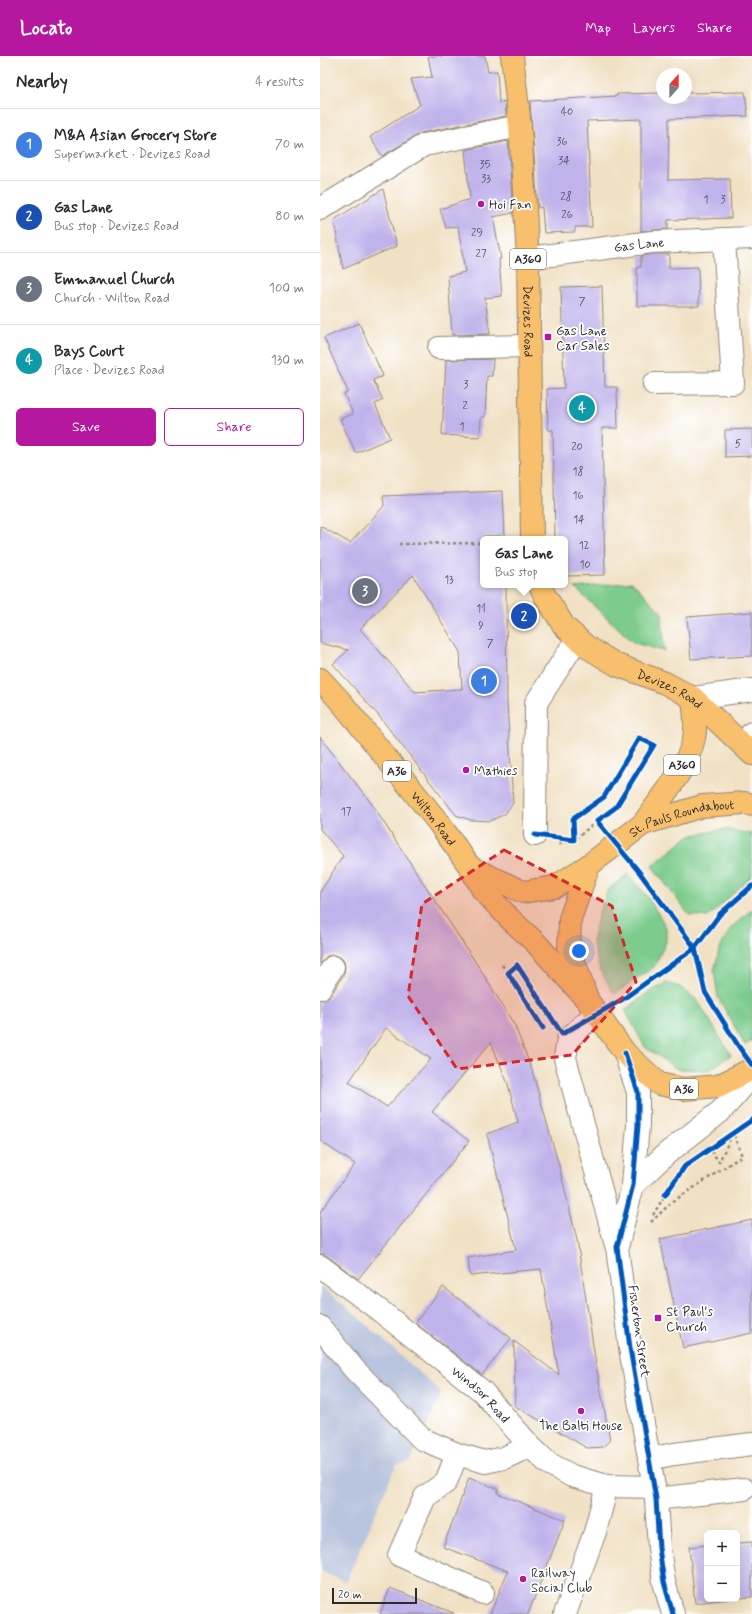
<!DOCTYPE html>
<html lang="en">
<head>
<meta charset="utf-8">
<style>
	:root { --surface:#fff; --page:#f2f2f3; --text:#2b2b33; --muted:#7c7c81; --line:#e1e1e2; --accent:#b5179e }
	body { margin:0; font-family:Mynerve,sans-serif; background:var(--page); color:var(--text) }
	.controls { position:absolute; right:12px; bottom:12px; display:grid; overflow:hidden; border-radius:6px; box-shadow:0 4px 16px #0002 }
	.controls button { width:36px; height:36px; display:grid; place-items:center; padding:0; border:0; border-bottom:1px solid var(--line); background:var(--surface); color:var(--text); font:20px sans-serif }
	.compass { position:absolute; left:336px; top:12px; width:36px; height:36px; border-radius:50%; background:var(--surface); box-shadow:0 4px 16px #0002; rotate:21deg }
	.scale { position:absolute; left:12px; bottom:10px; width:85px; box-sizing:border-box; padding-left:4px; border:2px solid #2b2b2b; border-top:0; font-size:11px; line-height:14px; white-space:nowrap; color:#2b2b2b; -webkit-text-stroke:3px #fff; paint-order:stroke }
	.you { position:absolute; left:259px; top:895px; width:14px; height:14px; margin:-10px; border:3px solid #fff; border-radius:50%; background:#1a73e8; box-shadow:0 0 0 6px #1a73e833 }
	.badge { display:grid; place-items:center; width:26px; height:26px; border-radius:50%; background:var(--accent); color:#fff; font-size:13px; font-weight:700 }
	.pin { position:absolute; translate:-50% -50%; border:2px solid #fff; box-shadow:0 1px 4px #0006 }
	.popup { position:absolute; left:160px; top:480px; width:88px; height:52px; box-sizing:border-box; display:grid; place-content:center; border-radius:6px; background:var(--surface); filter:drop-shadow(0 1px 3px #0005); font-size:13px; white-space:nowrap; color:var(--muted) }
	.popup b { font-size:15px; color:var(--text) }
	.popup::after { content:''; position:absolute; left:50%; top:100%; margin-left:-8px; border:8px solid transparent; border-top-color:var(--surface) }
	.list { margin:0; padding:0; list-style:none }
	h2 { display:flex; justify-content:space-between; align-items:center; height:52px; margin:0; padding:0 16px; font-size:17px }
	h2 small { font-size:13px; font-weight:400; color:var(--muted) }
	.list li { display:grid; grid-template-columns:26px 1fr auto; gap:12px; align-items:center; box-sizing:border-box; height:72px; padding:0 16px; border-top:1px solid var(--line) }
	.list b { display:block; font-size:15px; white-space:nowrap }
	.list p { margin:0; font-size:13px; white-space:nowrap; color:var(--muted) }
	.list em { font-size:13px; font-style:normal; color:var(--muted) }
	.actions { display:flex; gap:8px; padding:12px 16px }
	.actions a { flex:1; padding:9px 0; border:1px solid var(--accent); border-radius:6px; text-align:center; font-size:14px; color:var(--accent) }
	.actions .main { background:var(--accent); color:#fff }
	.map { position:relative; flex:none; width:432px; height:1558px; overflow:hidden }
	header { display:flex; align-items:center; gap:24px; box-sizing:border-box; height:56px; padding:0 20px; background:var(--accent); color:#fff }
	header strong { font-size:19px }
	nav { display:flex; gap:22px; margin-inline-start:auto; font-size:14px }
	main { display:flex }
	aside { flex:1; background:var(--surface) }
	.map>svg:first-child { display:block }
</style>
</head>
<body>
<header>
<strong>Locato</strong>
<nav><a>Map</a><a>Layers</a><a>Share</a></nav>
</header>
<main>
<aside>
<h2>Nearby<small>4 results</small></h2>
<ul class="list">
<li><span class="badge" style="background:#3f7fe0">1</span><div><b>M&amp;A Asian Grocery Store</b><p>Supermarket · Devizes Road</p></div><em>70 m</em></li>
<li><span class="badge" style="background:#1a4fb4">2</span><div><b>Gas Lane</b><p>Bus stop · Devizes Road</p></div><em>80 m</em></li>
<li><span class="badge" style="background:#6b7280">3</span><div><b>Emmanuel Church</b><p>Church · Wilton Road</p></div><em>100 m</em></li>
<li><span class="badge" style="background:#0f9aa8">4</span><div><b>Bays Court</b><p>Place · Devizes Road</p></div><em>130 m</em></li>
</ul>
<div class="actions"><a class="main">Save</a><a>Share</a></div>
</aside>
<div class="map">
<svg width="432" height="1558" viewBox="0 0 432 1558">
	<rect width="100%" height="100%" fill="#fff"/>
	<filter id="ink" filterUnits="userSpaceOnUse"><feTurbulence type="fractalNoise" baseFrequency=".025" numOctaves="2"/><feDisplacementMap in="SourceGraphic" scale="8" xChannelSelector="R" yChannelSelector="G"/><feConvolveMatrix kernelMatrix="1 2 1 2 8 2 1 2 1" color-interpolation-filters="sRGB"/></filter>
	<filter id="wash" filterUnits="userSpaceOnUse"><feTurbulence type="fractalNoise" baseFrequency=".012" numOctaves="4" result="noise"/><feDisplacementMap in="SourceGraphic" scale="16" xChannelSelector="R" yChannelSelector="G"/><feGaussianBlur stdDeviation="0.9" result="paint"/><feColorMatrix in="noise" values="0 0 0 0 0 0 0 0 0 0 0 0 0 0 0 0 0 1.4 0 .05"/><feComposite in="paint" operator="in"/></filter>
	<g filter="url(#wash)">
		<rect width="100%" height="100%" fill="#f1e1c4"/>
		<path fill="#b9c4de" d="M0,1230L37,1260L121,1336L102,1383L90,1406L76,1409L26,1526L0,1515Z"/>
		<g fill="#7dcc8d" stroke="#547c5c">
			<path d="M312,526L342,557L344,595L314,587L255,532Z"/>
			<path d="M405,773L432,778V820L388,861L369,859L332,810L369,780Z"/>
			<path d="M308,818L329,843L346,871V886L334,911L294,938L280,914L272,886L279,857L288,834Z"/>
			<path d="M432,853V985L425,989L398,941L394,915L399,894L411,872Z"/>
			<path d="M346,927L360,931L377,944L411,999L389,1014L357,1013L325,991L305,954L325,939Z"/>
		</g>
		<g id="blocks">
			<g fill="#c0b3eb" fill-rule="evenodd">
				<path d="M108,0H165L168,16L177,15L179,47L185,46L186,60L101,77L62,100L50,81L100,49L91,23L112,21Z"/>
				<path d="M425,36L428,60L349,63L348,124L410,123L411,162L348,164V173L321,175V63L267,65L272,171H255V176L224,177L222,151L218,152L210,45L297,40V38L342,37V42H366V37Z"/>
				<path d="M188,85L193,157L173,161L181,203H179L182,240L165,242L170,278L132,279L128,220L145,216L138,170L126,172L120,153L150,143L145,94Z"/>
				<path d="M63,133L77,190L23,213L14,164Z"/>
				<path d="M333,198H349V212L378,211L379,250H317V211H321V200Z"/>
				<path d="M282,230L285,331H297L298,372H282L285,519L245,520V483H235L233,374H228L227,333L244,332L241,231Z"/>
				<path d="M39,267L63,320L53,324L63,344L55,348L70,382L36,397L20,363L33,358L24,338L28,336L4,282Z"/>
				<path d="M173,303L172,320H167L165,361H161L160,381L122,379L126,304Z"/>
				<path d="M432,373V400L405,401V374Z"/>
				<path d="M183,435L185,480H163V529H186L187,646L193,747L185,758L170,765L151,764L136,759L59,660L13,608L28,594L0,587V470L30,487L64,450L63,440ZM93,519L140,596L142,633L95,636L40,573Z"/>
				<path d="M432,556V600L371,603L367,561Z"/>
				<path d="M0,681L51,747L162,916L195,970L212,1014L239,1110L257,1184L276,1309L290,1384L283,1391L267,1392L195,1350L194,1285L239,1319L221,1213L150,1220L148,1202L196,1194L167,1078L198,1066L188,1028L171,986L112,1056L149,1085L38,1223L7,1200L0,1197V1156L35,1108L0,1085V944L6,943L11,939L24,918L25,911L24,905L20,901L14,899L7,900L0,908V836L23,800L0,773ZM66,972L111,1003L67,1051L29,1026Z"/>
				<path d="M432,1164V1277L363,1292L340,1183Z"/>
				<path d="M123,1231L191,1282L162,1319L95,1267Z"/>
				<path d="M149,1422L179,1433L177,1437L245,1464L208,1558H170L188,1515L123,1491Z"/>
				<path d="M432,1486V1541L417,1542V1487Z"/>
				<path d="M387,1489V1543H410L375,1547L369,1491Z"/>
				<path d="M70,1532L134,1557L133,1558H60Z"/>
			</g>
		</g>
	</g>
	<g filter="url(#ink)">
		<use href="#blocks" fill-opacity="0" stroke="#8e8678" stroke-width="1"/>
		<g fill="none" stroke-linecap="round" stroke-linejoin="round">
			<g stroke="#8e8678" stroke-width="24">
				<g id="minor">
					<path d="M0,153L104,89L200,70"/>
					<path id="s1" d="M208,202L332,186L432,182"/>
					<path d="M119,292L209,290"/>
					<path d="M334,328L413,327L404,183"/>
					<path d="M373,642L432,634"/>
					<path d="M428,692L432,677"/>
					<path d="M215,779L216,647L257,583"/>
					<path d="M0,932L13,911"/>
					<path d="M276,957L248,983L245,1002L296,1189"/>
					<path d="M305,997L318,1036V1069L313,1129L297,1191L310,1292L336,1443L339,1492L344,1526L353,1558"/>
					<path d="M313,1129L346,1098L401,1055L432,1020"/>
					<path id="s2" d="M0,1210L59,1254L162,1335L210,1390L228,1407L252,1420L287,1430L334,1431"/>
					<path d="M0,1271L34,1313L102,1383L137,1398L165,1406L184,1402L210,1390"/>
					<path d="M137,1398L126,1426L105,1441L79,1499L163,1537"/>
					<path d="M329,1403L354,1398L432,1388"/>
					<path d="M336,1443L424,1433"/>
					<path d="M245,1558L275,1476L287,1430"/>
				</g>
			</g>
			<g stroke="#8e8678" stroke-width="24">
				<g id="major">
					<path id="s3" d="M192,0L200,70L208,202L212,483"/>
					<path id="s4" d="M220,529L224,538L244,570L267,591L297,609L345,627L373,642L432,698"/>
					<path d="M323,768C340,743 368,712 374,682C377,669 374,655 373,642"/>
				</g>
			</g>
			<g stroke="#8e8678" stroke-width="24">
				<g id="highway">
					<path id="s5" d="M0,623L22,647L118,766L150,811L163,834L190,863L215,886L268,945"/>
					<path d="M269,809L250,863L249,891L268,945L305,997L339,1028L364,1033L398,1030L432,1013"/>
					<path id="s6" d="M150,811L203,836L235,831L269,809L323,768L382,750L425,747L432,749"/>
				</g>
			</g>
			<g stroke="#8e8678" stroke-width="2.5" stroke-dasharray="3 3" stroke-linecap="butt">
				<path d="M79,488L163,487"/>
				<path d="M239,788L254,784L277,765"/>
				<path d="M182,909L188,917"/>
				<path d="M391,1095L399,1106L411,1081"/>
				<path d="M333,1159L345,1139"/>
				<path d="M331,1166L352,1146L422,1100L413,1077"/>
			</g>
			<use href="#minor" stroke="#fff" stroke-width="22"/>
			<use href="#major" stroke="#f8bf6c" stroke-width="22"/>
			<use href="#highway" stroke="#f8bf6c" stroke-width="22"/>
			<g stroke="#fff" stroke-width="8">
				<g id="cycleway">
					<path d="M215,779L254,784L253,763L284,741L319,682L334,689L296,751L277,765L320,817L375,892L385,936L419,991L432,1009"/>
					<path d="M223,972L188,917L197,909L242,978L303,943L375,892L400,858L432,830"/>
					<path d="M305,997L318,1036V1069L313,1129L297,1191L310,1292L336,1443L339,1492L344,1526L353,1558"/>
					<path d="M345,1139L365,1110L432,1064"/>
				</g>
			</g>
			<use href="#cycleway" stroke="#0057b8" stroke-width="5"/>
		</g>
	</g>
	<path fill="#d62828" fill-opacity="0.2" stroke="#d62828" stroke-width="3" stroke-dasharray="8 5" stroke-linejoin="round" d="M184,794L292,850L316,926L252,999L137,1013L88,940L102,848Z"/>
	<g fill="#b5179e" stroke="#fff" stroke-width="1.5">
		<circle cx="161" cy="148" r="4"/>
		<rect x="224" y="277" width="8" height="8" rx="2"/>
		<circle cx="146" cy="714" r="4"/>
		<rect x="334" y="1258" width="8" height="8" rx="2"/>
		<circle cx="261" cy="1355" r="4"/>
		<circle cx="203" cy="1523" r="4"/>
	</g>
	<g text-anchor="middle" stroke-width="3.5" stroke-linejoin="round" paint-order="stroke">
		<g font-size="11" fill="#504d5b">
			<text x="247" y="59">40</text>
			<text x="242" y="89">36</text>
			<text x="244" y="108">34</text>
			<text x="165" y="112">35</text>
			<text x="166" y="126">33</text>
			<text x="246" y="144">28</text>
			<text x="386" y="147">1</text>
			<text x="403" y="147">3</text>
			<text x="247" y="162">26</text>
			<text x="157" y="180">29</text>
			<text x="161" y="201">27</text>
			<text x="262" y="249">7</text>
			<text x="146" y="332">3</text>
			<text x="145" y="353">2</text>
			<text x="142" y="374">1</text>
			<text x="418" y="391">5</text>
			<text x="257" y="394">20</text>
			<text x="258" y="419">18</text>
			<text x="258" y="443">16</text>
			<text x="259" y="467">14</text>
			<text x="264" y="493">12</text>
			<text x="265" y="512">10</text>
			<text x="129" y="527">13</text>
			<text x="161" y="556">11</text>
			<text x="161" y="573">9</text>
			<text x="170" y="591">7</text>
			<text x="26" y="759">17</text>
		</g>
		<g fill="#fff" stroke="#6b6b6b" stroke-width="1">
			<rect x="190" y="193" width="36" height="20" rx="3"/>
			<rect x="344" y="699" width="36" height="20" rx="3"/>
			<rect x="63" y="705" width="28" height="20" rx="3"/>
			<rect x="350" y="1023" width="28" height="20" rx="3"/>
		</g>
		<g font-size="12" font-weight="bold" fill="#2b2b2b">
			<text x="208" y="207">A360</text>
			<text x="362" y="713">A360</text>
			<text x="77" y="719">A36</text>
			<text x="364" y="1037">A36</text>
		</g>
		<g font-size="13" fill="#2b2b2b" stroke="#fff" text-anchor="start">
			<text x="169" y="153">Hoi Fan</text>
			<text x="236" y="279">Gas Lane<tspan x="236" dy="15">Car Sales</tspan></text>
			<text x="154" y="719">Mathies</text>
			<text x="346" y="1260">St Paul's<tspan x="346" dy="15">Church</tspan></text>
			<text x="261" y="1374" text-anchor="middle">The Balti House</text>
			<text x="211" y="1521">Railway<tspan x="211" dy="15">Social Club</tspan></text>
		</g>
		<g font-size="13" fill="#2b2b2b" stroke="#fff">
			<text dy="5" stroke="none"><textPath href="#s1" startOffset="112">Gas Lane</textPath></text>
			<text dy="5" stroke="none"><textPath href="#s3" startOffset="266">Devizes Road</textPath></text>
			<text dy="5" stroke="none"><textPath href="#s4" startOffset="172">Devizes Road</textPath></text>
			<text dy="5" stroke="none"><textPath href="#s5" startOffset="180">Wilton Road</textPath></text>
			<text dy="5" stroke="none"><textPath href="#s6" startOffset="238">St. Pauls Roundabout</textPath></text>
			<text transform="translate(320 1275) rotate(82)" y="5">Fisherton Street</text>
			<text dy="5" stroke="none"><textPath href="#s2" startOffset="206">Windsor Road</textPath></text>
		</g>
	</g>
</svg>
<div class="controls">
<button>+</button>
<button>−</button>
</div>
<svg class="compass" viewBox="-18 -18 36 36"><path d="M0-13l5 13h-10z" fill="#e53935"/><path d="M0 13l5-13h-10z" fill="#7c7c81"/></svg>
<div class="scale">20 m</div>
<div class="you"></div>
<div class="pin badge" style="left:164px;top:625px;background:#3f7fe0">1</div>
<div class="pin badge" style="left:204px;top:560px;background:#1a4fb4">2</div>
<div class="popup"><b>Gas Lane</b>Bus stop</div>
<div class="pin badge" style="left:45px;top:535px;background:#6b7280">3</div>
<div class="pin badge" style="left:262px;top:352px;background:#0f9aa8">4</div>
</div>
</main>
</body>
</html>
